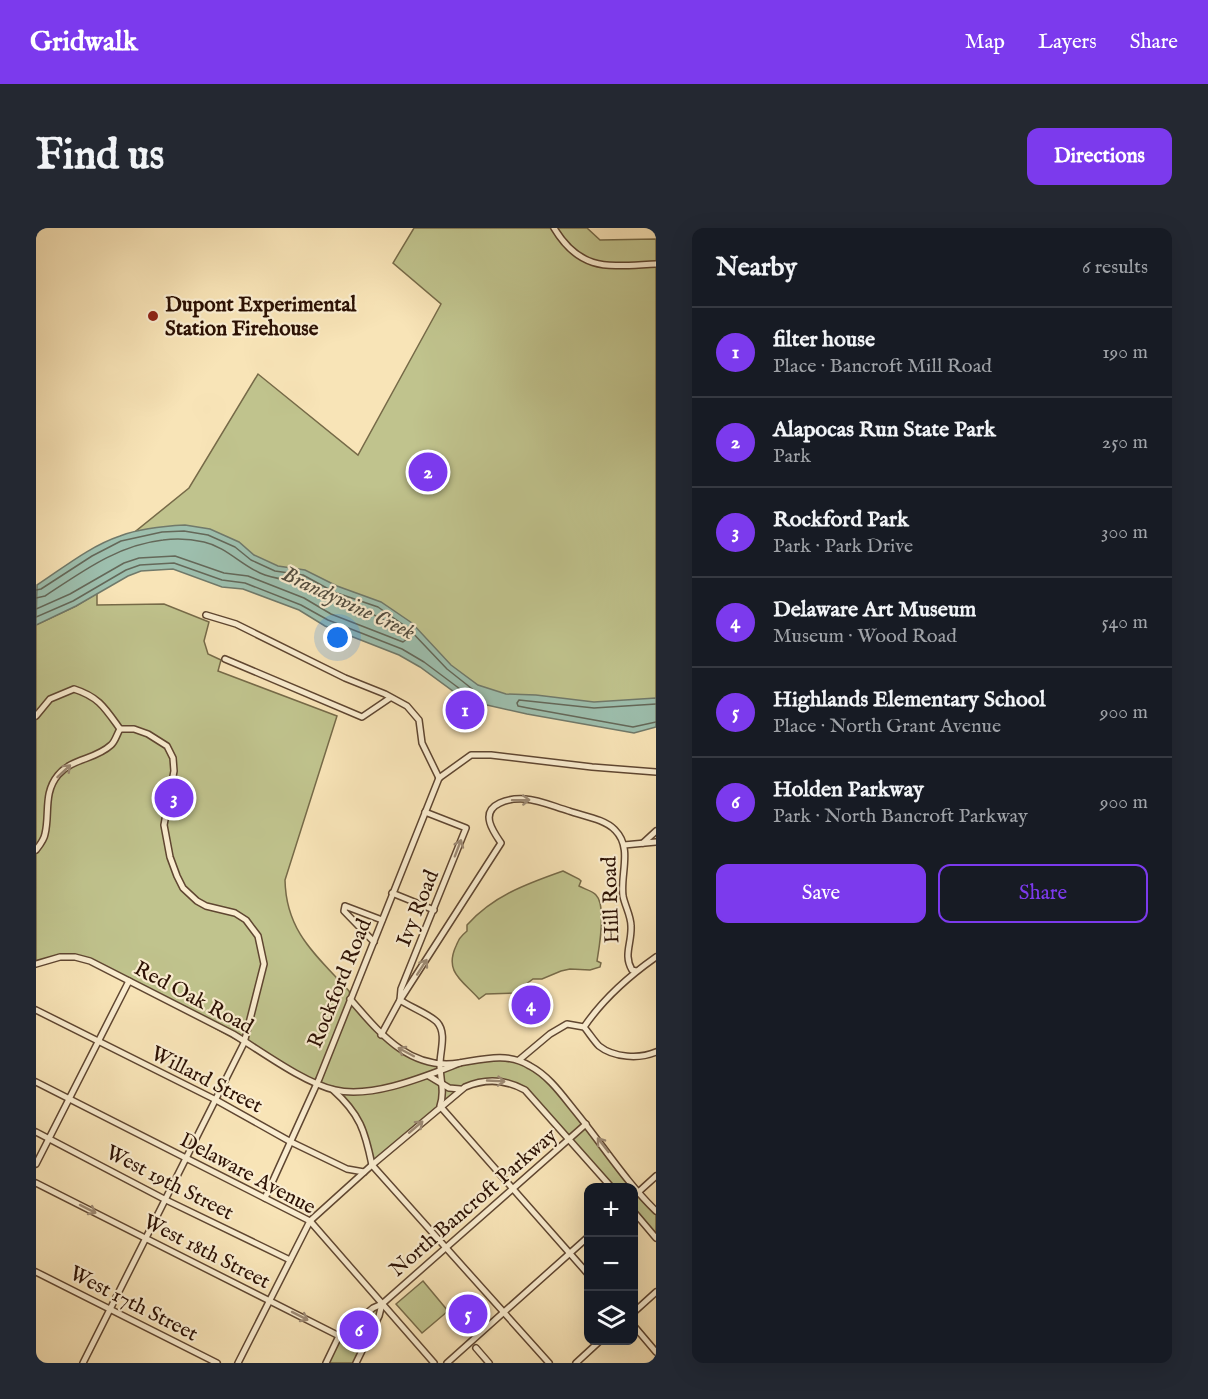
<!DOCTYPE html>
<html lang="en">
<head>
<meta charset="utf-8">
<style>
	:root { --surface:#171b24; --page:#242831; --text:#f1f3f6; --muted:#9ea1a6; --line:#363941; --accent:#7c3aed }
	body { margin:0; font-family:"IM FELL English",serif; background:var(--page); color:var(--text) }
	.controls { position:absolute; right:18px; bottom:18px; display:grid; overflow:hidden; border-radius:12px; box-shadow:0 6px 24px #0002 }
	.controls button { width:54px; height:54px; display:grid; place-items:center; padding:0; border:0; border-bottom:2px solid var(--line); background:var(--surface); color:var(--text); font:30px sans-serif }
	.you { position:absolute; left:302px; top:410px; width:21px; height:21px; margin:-15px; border:4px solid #fff; border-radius:50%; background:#1a73e8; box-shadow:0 0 0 9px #1a73e833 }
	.badge { display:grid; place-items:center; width:39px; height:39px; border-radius:50%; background:var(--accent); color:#fff; font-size:20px; font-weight:700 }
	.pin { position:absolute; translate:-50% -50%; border:3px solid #fff; box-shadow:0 2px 6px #0006 }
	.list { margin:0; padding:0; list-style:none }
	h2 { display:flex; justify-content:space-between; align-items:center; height:78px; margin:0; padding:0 24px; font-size:26px }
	h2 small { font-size:20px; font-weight:400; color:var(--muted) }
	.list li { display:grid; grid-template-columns:39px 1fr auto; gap:18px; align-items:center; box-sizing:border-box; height:90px; padding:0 24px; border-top:2px solid var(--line) }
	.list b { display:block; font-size:22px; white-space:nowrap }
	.list p { margin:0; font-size:20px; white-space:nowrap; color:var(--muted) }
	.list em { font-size:20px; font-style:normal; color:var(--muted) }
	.actions { display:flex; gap:12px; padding:18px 24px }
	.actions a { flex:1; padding:14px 0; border:2px solid var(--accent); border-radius:12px; text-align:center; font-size:21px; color:var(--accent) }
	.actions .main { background:var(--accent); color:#fff }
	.icon { flex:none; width:33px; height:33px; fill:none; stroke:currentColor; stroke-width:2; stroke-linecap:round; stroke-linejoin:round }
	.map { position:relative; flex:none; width:620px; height:1135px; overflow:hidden; border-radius:12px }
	header { display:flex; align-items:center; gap:36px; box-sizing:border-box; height:84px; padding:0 30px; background:var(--accent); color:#fff }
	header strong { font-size:28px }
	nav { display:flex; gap:33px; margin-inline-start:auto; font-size:21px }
	.intro { display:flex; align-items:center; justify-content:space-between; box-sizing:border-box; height:144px; padding:0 36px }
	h1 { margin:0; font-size:42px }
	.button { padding:15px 27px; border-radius:12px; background:var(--accent); color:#fff; font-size:21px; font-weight:700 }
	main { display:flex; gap:36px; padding:0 36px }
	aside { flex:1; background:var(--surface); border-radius:12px; box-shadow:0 6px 24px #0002 }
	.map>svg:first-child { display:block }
</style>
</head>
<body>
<header>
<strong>Gridwalk</strong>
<nav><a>Map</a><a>Layers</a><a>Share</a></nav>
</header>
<div class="intro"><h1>Find us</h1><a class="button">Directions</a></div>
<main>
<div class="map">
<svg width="620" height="1135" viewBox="0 0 620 1135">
	<rect width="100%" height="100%" fill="#f8e4b7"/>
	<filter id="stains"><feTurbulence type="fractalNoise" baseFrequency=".00333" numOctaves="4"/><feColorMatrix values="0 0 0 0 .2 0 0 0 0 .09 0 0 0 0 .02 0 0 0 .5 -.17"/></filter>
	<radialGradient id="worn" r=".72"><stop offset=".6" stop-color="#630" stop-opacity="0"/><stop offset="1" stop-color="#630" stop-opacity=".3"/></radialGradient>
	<g fill="#c0c38d" stroke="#766a48" stroke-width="1.5">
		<path d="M378,0H551L564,12L620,11V489L450,473L372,421L105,311L100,303L153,260L222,146L322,227L405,76L357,35Z"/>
		<path d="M61,365V377L128,376L173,394L168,413L172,426L185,432L182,443L301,488L249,652C250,704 280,727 313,763C316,783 353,817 371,826C381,830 393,832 404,835V843L424,835L473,830L507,846L620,983V1010L598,984V960L576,959L494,867L476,856L437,855L336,937L326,898L296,861L281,856L60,735L31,729L0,736V397L40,378Z"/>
		<path d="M527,643L543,651L545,653L543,658C548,661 557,663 560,667C571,678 563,720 561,733L565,735L564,739L554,742L534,741L525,743L506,751H497L478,765L450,766L443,771C426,752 408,744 420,718C423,711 424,709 431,703V697C457,668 490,656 527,643Z"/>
		<path d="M387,1053L412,1083L386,1105L360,1076Z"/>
		<path d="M346,1076L320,1135H290L303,1108Z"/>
	</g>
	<path fill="#9dbfae" stroke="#70796a" stroke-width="1.5" d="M149,297L174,301L203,314L218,327L242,338L269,342L301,358L345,374L376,395L415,437L442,457L470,466L500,467L558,474L620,470V499L598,505L491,486L442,475L421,466L384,439L363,427L289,398L263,382L207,361L186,359L137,341L105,343L92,348L40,378L0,397L1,357C27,340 54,318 84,308C105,300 127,298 149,297Z"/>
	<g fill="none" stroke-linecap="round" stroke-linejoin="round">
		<g stroke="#646859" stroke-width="1.5">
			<path d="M0,362L5,361L56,328L85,313L126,304L148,303L172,307L199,319L215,332L239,343L267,347L298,364L342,379L372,400L411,441L440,464L436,467L424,461L388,434L366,421L292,392L265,377L209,355L186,352L138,335L104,337L90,342L37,373L0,389"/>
			<path d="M0,370L9,368C47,343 82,317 127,312C141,310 155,311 168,314C190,319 204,336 224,345C237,351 249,351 263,354C275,357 285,366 296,371C317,380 359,390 371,411L367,414L295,386L268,370L212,348L188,345L139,328L103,330L88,335L34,366L0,381"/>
			<path d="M620,476L558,480L483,472L481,475L482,478L492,480L597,499L620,494"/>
		</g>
		<g stroke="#5f4631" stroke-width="8">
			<g id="minor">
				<path d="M518,0C545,45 574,38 620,36"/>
				<path d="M170,387L200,396L309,450L349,466L371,478L383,492L386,515L403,550"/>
				<path d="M189,431L326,489L354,470"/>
				<path d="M0,488L14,471L38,461C63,469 69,480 84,501"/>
				<path d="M403,550L435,527H455L556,539L620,544"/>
				<path d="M389,584L430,600L365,761L364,772C374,779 393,786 401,794C411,805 404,823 404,836C404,852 409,863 404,878L552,1046"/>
				<path d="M607,615L620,603"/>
				<path d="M588,617L620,614"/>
				<path d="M0,622C3,618 8,612 9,606C14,586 7,565 22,547C36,530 59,532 75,517C79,514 81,506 84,501"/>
				<path d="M356,665L398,682"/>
				<path d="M338,714L308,683L309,678L346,692"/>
				<path d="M0,736L24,729H39L54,733L197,806C225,823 268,855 299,862C336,871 390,848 424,835"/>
				<path d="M314,771C343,804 373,843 423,835C448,831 471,824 494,838C513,848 526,867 539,883C566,916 590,954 620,983"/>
				<path d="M0,782L180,872L255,914L311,941L328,944"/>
				<path d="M548,799C567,771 593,748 620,729"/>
				<path d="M345,807L364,772L465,615C461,609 456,602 454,595C448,575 474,570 489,571C504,572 519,579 533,583C547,588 569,591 579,602C597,620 584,646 587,668C589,678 595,688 595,698C596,715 587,727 596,742L600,743"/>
				<path d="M483,832L514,806L531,796L548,799C553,805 558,813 563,818C578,830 604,831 620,824"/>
				<path d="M393,848L413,860L424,861"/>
				<path d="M0,854L274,993L398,1135"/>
				<path d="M297,862C324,886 329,903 336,937"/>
				<path d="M0,904L130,972L254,1032"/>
				<path d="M0,936L93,753"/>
				<path d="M336,937L513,1135"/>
				<path d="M0,955L327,1120"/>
				<path d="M598,968L620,948"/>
				<path d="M229,970L283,851L403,550"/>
				<path d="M598,984L620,1010"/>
				<path d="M0,1044L181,1135"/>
				<path d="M598,1084L620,1064"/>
				<path d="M598,1098L620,1124"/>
				<path d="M440,1120L453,1135"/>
				<path d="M47,1135L208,815L228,736L222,708L210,692L199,685L170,678L161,673L147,660L141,648L134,629L128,597L138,543L137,530L131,518L112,506L98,501H84"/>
				<path d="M202,1135L274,993L336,937L429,859C450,850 469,851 489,862L576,960"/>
				<path d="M290,1135L303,1108L337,1080L346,1076L550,896"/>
				<path d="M320,1135L343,1088L346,1076"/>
				<path d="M411,1135L552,1009"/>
				<path d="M540,1135L565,1112"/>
			</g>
		</g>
		<use href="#minor" stroke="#faedd0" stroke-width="5"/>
	</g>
	<defs><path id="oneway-shaft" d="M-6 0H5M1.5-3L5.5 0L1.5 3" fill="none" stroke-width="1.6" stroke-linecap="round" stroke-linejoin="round" transform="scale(1.5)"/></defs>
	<g stroke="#9d8a74">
		<use href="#oneway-shaft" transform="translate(28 543) rotate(-43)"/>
		<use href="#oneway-shaft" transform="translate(485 572) rotate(-1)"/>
		<use href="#oneway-shaft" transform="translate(422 620) rotate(-69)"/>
		<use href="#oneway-shaft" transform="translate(386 739) rotate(-57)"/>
		<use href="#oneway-shaft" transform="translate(370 824) rotate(-152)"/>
		<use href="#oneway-shaft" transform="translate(460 853) rotate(3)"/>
		<use href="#oneway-shaft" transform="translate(380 899) rotate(-40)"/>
		<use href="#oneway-shaft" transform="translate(567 917) rotate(-128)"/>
		<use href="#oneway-shaft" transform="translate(52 981) rotate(27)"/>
		<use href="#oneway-shaft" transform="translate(264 1088) rotate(27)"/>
	</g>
	<circle fill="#8f2418" stroke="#faedd0" stroke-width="2" cx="117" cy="88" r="6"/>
	<g text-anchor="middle" stroke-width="4.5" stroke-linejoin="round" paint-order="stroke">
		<g font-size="21" font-weight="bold" fill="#2c1104" stroke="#faedd0" text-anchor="start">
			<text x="129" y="83">Dupont Experimental<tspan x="129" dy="24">Station Firehouse</tspan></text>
		</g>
		<g font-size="21" fill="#2c1104" stroke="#faedd0">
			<text transform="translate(574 672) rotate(-92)" y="7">Hill Road</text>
			<text transform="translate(381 680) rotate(-68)" y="7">Ivy Road</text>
			<text transform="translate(303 755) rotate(-68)" y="7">Rockford Road</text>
			<text transform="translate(158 769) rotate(28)" y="7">Red Oak Road</text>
			<text transform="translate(171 851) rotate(27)" y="7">Willard Street</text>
			<text transform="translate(212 945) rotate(28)" y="7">Delaware Avenue</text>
			<text transform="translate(134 954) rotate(27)" y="7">West 19th Street</text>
			<text transform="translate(437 974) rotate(-41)" y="7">North Bancroft Parkway</text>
			<text transform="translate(171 1023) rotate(27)" y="7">West 18th Street</text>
			<text transform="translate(98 1075) rotate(27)" y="7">West 17th Street</text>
		</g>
		<g font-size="22" font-style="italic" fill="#544e40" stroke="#faedd0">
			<text transform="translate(313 374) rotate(25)" y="8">Brandywine Creek</text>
		</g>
	</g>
	<rect width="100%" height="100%" filter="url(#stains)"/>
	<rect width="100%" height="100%" fill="url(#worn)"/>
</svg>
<div class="controls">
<button>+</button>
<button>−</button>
<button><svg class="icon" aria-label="layers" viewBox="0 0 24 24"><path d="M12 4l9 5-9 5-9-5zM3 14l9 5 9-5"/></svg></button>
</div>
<div class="you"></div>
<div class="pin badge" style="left:429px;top:482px">1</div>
<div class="pin badge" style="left:392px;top:244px">2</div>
<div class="pin badge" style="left:138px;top:570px">3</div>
<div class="pin badge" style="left:495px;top:777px">4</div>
<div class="pin badge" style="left:432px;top:1086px">5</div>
<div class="pin badge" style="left:323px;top:1102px">6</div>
</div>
<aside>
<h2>Nearby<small>6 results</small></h2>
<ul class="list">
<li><span class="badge">1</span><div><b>filter house</b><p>Place · Bancroft Mill Road</p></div><em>190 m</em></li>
<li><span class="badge">2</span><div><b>Alapocas Run State Park</b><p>Park</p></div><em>250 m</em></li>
<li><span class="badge">3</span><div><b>Rockford Park</b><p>Park · Park Drive</p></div><em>300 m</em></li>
<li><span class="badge">4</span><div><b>Delaware Art Museum</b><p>Museum · Wood Road</p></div><em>540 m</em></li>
<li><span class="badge">5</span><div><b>Highlands Elementary School</b><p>Place · North Grant Avenue</p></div><em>900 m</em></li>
<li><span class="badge">6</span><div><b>Holden Parkway</b><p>Park · North Bancroft Parkway</p></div><em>900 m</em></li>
</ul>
<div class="actions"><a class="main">Save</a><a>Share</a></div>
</aside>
</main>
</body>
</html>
